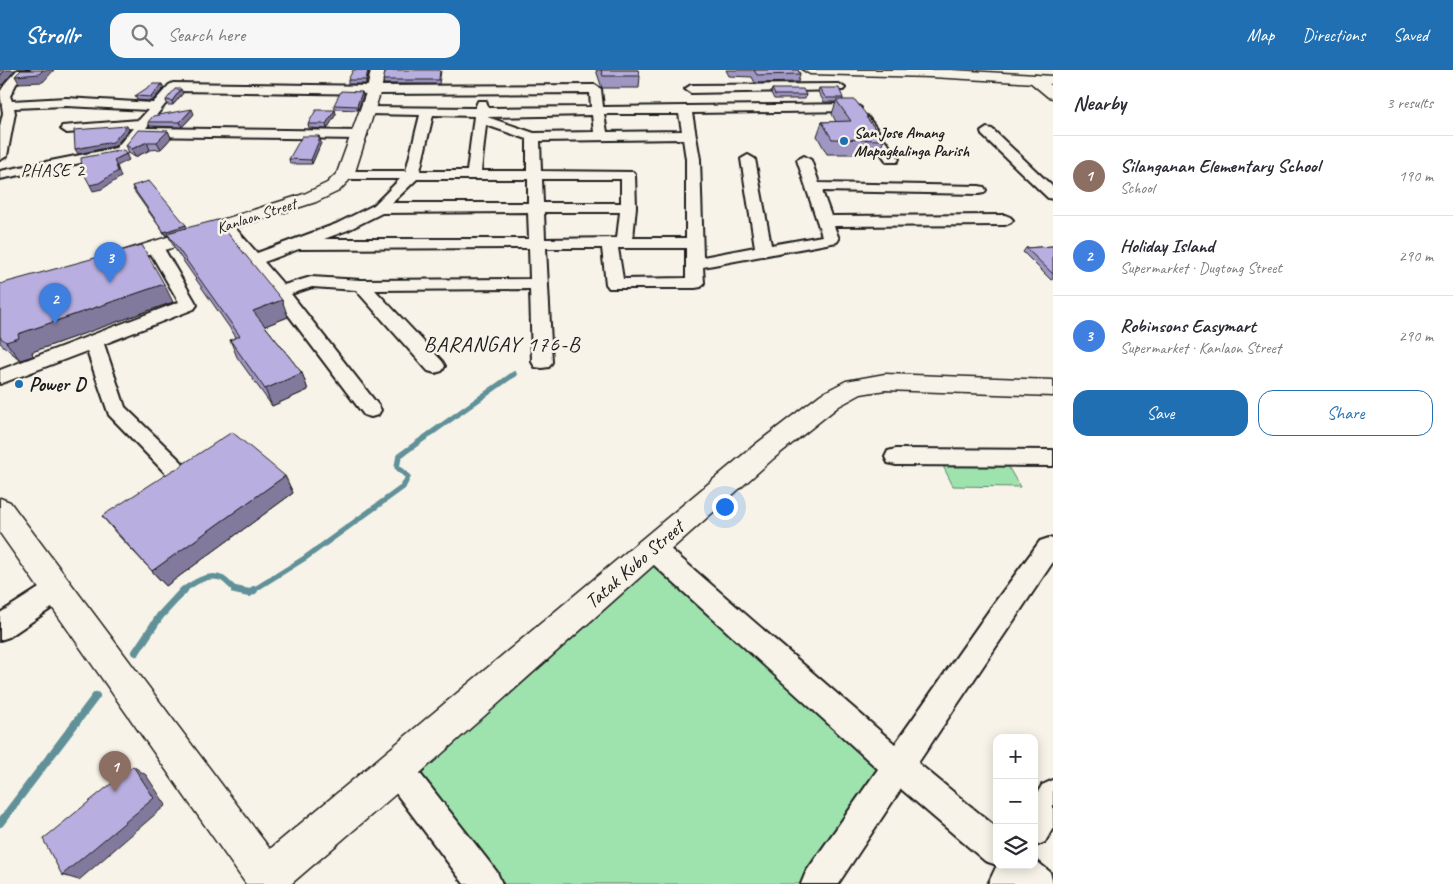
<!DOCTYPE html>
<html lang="en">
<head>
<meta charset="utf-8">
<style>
	:root { --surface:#fff; --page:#f7f7f7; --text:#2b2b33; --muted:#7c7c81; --line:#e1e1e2; --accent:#1f6fb2 }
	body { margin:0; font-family:Caveat,sans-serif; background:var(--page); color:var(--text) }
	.controls { position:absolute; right:15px; bottom:15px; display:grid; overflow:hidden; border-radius:10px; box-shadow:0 2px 12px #0003 }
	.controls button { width:45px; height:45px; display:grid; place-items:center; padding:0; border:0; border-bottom:1px solid var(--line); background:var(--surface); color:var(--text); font:25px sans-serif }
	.you { position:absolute; left:724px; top:436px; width:18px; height:18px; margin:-12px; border:4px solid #fff; border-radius:50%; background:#1a73e8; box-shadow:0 0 0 8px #1a73e833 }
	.badge { display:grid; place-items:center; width:32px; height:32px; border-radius:50%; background:var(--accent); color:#fff; font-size:16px; font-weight:700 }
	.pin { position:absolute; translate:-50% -41px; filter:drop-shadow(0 1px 2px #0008) }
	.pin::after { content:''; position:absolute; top:26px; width:18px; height:15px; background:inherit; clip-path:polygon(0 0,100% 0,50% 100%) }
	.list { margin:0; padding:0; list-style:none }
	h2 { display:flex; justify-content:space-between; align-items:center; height:65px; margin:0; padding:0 20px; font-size:21px }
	h2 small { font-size:16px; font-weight:400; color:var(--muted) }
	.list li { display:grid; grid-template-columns:32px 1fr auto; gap:15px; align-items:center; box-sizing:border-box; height:80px; padding:0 20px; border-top:1px solid var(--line) }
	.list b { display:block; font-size:19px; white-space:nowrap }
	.list p { margin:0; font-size:16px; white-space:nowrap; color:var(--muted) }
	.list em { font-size:16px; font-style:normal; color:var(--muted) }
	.actions { display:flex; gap:10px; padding:15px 20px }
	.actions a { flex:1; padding:11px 0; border:1px solid var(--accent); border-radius:15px; text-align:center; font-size:18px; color:var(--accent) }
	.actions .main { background:var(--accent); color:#fff }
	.icon { flex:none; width:28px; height:28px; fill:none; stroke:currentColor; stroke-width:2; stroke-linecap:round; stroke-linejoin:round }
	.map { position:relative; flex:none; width:1053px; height:814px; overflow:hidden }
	header { display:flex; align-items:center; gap:30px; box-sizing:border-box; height:70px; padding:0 25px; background:var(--accent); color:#fff }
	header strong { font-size:24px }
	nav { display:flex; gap:28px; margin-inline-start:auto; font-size:18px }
	.search { width:350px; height:45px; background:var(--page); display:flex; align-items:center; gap:12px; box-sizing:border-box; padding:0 18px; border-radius:15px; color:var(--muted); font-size:19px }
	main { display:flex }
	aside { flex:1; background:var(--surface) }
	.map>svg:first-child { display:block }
</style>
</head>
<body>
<header>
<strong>Strollr</strong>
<div class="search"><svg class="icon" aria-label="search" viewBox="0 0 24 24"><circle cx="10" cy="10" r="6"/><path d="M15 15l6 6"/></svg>Search here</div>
<nav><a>Map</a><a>Directions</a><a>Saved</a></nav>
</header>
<main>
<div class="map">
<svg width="1053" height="814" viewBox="0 0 1053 814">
	<rect width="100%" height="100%" fill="#f7f3e8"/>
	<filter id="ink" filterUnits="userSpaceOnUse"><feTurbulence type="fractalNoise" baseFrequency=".02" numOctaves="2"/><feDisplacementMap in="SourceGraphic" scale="10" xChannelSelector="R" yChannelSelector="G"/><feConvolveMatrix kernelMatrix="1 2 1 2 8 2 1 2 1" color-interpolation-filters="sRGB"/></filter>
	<g filter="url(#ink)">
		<g fill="#9ee3ae" stroke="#5d8065">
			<path d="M941,392L1006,393L1020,417L953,416Z"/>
			<path d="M656,489L889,698L806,814H502L415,701Z"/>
		</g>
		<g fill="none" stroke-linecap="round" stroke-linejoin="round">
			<g stroke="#619198" stroke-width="5.5">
				<path d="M182,521C193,513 209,502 223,509C229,513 232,518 238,521"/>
				<path d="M252,521L305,488L403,417L408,407L397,397L399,386L514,304"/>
			</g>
			<g stroke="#619198" stroke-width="8">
				<path d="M235,520L249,523L254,520"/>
				<path d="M136,582L160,546L184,520"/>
				<path d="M0,753L96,626"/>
			</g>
			<g stroke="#1c1c1c" stroke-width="4">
				<g id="minor">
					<path d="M17,0H29L16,14L10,26L12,31L66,28L153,33L169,15L173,13L374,16L595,15L601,19L603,37L855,34L861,38L859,41L692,43L700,89L703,187L755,177L741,89L748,85L755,89L771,175L822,166L797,90L804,86L811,90L819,113L979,116L984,117L986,120L984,123L979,124L822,121L831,146L1005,145L1010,147L1013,150L1010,153L1005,155L834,156L839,169L837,172L703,197L704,213L701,217L695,218H609L606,214L602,178H546L552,292L549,297L542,298L535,297L532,292L530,219L375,220L442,291L445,296L442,301L435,303L428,301L356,220L312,217L291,224L378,335L381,340L378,345L371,347L364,345L274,226L217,155L220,152H230L257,183L336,154L374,135L400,109H345L340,108L338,105L340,102L345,101H406L420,45L368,44L362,40L364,37L475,38L478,31H486L488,38L591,37L590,23L374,24L176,21L146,58L360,61L367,65L360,69L140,66L126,84L0,109V101L116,78L133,58L67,63L61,59L62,56L139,50L148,40L66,36L14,38L15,43L7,86L0,90V56L3,43L0,22L7,11ZM604,44H679L682,61L607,62ZM433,45L474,46L467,101H420ZM592,45L594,62L534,63L487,47ZM486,55L527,69V101H481ZM683,69L686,89V168H633L636,137L635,105L633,102L541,101L540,71ZM417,109H528V133H392ZM542,109H621V133H543ZM528,142L529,169H324L348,160L382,143ZM544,142H620L617,168L545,169ZM529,178L530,209L361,210L311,207L284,215L264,192L299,179ZM618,178H686V208L623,209Z"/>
					<path d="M839,14L845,18L843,20L691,23L685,19L691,15Z"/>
					<path d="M863,45L867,46L897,86L899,89L897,92H887L857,49Z"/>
					<path d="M987,58L992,59L1053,117V129L1048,128L982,65L981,62Z"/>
					<path d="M155,172L161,174L163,177L197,235L194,239L104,274L125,337L191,401L194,407L191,413L183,416L175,413L109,345L87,281L0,314V300L179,232L147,177L149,174Z"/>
					<path d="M896,379L1053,380V396L896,395L888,393L885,387L888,381Z"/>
					<path d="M652,468L661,471L895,674L995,532L1040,471L1049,468L1053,469V492L918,693L997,758V795H1034V789L1050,802L1053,814H988L997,795L985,791L901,719L838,814H801L806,802L878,699L643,485L640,478L643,471Z"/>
					<path d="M59,508L68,511L72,519L68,527L9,567L0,570V543L50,511Z"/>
					<path d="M397,684L408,688L497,802L502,814H464L386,710L382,699L386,688Z"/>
					<path d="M1053,710V758L1045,772L1034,777V729L1042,715Z"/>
				</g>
			</g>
			<g stroke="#1c1c1c" stroke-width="3">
				<g id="tertiary">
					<path d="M371,0H385L381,20L354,105L339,121L316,132L118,195L111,197L104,195L101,191L104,187L304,124L327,113L337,103L367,20Z"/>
					<path d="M1035,5L1040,6L1053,17V28L1048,27L1030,12L1028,9L1030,6Z"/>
					<path d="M885,304L1053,310V326L885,320L861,324L839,336L774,388L419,704L291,814H246L0,463V428L10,432L270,779L756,374L821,324L846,311Z"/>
				</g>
			</g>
			<g stroke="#1c1c1c" stroke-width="3">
				<path id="secondary" d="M803,0H951L1053,6V14L931,7L810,4Z"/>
			</g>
			<use href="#minor" fill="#f7f3e8" fill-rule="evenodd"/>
			<use href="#tertiary" fill="#f7f3e8" fill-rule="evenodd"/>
			<use href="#secondary" fill="#f7f3e8" fill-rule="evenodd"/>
		</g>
		<g fill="#9f96c1" stroke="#1c1c1c">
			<path d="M596,0H638L640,6L639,18H602Z"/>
			<path d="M726,0H798L800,4L798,12L755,13L752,7L729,6Z"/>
			<path d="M441,1L439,14H384L383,10Z"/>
			<path d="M369,2L366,14H348V10Z"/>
			<path d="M164,18L152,31L137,30L135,26Z"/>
			<path d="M819,18L843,28V30L868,47L867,48L884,70L878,84H827L817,66L822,52H836L832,44L836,32H824L818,22Z"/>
			<path d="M772,19L806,25L805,29H774L771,23Z"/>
			<path d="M362,22L363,26L358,40L335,39L334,35Z"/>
			<path d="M183,23L173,35H167L166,30Z"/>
			<path d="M335,40L336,44L327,59L309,58L308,54Z"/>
			<path d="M194,44L182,57L150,56L148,52Z"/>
			<path d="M168,61L171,68L161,79L150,80L135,87L129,83L126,75Z"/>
			<path d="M319,66L321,73L312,94H290L289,89Z"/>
			<path d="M132,116L186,155L187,158L288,247L265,256L302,303L308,320L272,336L237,287L230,270L236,267L175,179L168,165L166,166L134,121Z"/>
			<path d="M1053,176V209L1051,210L1023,182L1026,178Z"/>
			<path d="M0,214L173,232L32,282L33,286L20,290L0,273Z"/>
			<path d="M285,406L293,423L166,516L116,463L102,446Z"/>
		</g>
		<g fill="#827a9d" stroke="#1c1c1c">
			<path d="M5,0H15L2,15H0V6Z"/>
			<path d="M43,0H54L43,12L19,13L15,6Z"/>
			<path d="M368,0L369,2L366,14V10Z"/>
			<path d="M162,14L164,18L152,31L151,27Z"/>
			<path d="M181,19L183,23L173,35L172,31Z"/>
			<path d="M362,22L363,26L358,40L357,36Z"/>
			<path d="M192,39L194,44L182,57L180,52Z"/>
			<path d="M335,40L336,44L327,59L326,54Z"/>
			<path d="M127,56L129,60L115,76L78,84L75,79Z"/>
			<path d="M168,61L171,68L161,79L157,72Z"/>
			<path d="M319,66L321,73L312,94L311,90Z"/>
			<path d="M147,72L150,80L135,87L132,79Z"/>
			<path d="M126,84L129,90L117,96L121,107L102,119L93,121L90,115L114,90Z"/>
			<path d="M186,155L188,159L167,163L168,165L166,166L164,162Z"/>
			<path d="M164,214L173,232L32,282L33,286L20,290L6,272L18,264Z"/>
			<path d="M282,230L288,247L260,258L253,241Z"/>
			<path d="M302,303L308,320L272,336L265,319Z"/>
			<path d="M285,406L293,423L166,516L152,501Z"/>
			<path d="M133,696L146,705L166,735L79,810L62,805Z"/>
		</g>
		<g fill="#b9aee0" stroke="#1c1c1c">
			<path d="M0,0H5L0,6Z"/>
			<path d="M21,0H43L39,4L15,6Z"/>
			<path d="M353,0H368L366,10H348Z"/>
			<path d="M386,0H440L439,10H383Z"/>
			<path d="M601,0H638L640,6H603Z"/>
			<path d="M754,0H798L800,4L757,5Z"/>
			<path d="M153,14H162L151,27L135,26Z"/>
			<path d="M819,18H839L843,28H826Z"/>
			<path d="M175,19H181L172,31L166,30Z"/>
			<path d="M772,19H803L806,25H775Z"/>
			<path d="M341,21L362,22L357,36L334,35Z"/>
			<path d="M836,30H855L868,47H866L884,70L832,69L822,52L851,51Z"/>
			<path d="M192,39L180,52H148L153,46Z"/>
			<path d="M316,40H335L326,54H308Z"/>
			<path d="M127,56L113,72L75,79L74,60Z"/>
			<path d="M138,60L168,61L157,72H147L132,79L126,75Z"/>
			<path d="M302,66H319L318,68H320L311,90L289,89Z"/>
			<path d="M123,80L126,84L114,90L118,101L99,113L90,115L82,100L81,88Z"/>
			<path d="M149,111L186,155L164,162L132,116Z"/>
			<path d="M217,150L282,230L253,241L302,303L265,319L230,270L240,266L167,163Z"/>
			<path d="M142,175L164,214L18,264L19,268L6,272L0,267V214Z"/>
			<path d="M1053,176V204L1026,178Z"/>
			<path d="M232,362L285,406L152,501L102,446L173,400L181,397L183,394Z"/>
			<path d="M133,696L154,728L62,805L43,769Z"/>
		</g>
	</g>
	<g fill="#1f6fb2" stroke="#f7f3e8" stroke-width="2">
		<circle cx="844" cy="71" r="5"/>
		<circle cx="19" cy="314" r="5"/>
	</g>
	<g text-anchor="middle" stroke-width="5" stroke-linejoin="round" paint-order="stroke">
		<g font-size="16" font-weight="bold" fill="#1c1c1c" stroke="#f7f3e8" text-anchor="start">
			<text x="854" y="68">San Jose Amang<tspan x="854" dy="18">Mapagkalinga Parish</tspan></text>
		</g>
		<g font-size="16" fill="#1c1c1c" stroke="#f7f3e8">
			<text transform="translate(256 145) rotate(-18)" y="6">Kanlaon Street</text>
		</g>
		<g font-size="18" letter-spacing="1" fill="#1c1c1c" stroke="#f7f3e8">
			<text x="53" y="106">PHASE 2</text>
		</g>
		<g font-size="20" font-weight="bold" fill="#1c1c1c" stroke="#f7f3e8" text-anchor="start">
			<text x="29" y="321">Power D</text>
		</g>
		<g font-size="20" fill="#1c1c1c" stroke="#f7f3e8">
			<text transform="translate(634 494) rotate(-41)" y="7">Tatak Kubo Street</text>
		</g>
		<g font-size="22" letter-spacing="1" fill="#1c1c1c" stroke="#f7f3e8">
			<text x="502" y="281">BARANGAY 176-B</text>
		</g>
	</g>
</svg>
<div class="controls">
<button>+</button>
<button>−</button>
<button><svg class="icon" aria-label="layers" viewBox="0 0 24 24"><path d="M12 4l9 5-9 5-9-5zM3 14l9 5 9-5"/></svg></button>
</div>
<div class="you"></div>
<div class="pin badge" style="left:115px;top:722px;background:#8d6e63">1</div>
<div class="pin badge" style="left:55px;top:254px;background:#3f7fe0">2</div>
<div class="pin badge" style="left:110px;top:213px;background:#3f7fe0">3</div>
</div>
<aside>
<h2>Nearby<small>3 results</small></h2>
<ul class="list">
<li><span class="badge" style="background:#8d6e63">1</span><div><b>Silanganan Elementary School</b><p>School</p></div><em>190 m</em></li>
<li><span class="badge" style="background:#3f7fe0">2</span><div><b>Holiday Island</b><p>Supermarket · Dugtong Street</p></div><em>290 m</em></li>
<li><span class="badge" style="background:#3f7fe0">3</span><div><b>Robinsons Easymart</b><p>Supermarket · Kanlaon Street</p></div><em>290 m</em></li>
</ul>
<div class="actions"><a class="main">Save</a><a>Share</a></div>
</aside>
</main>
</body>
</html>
